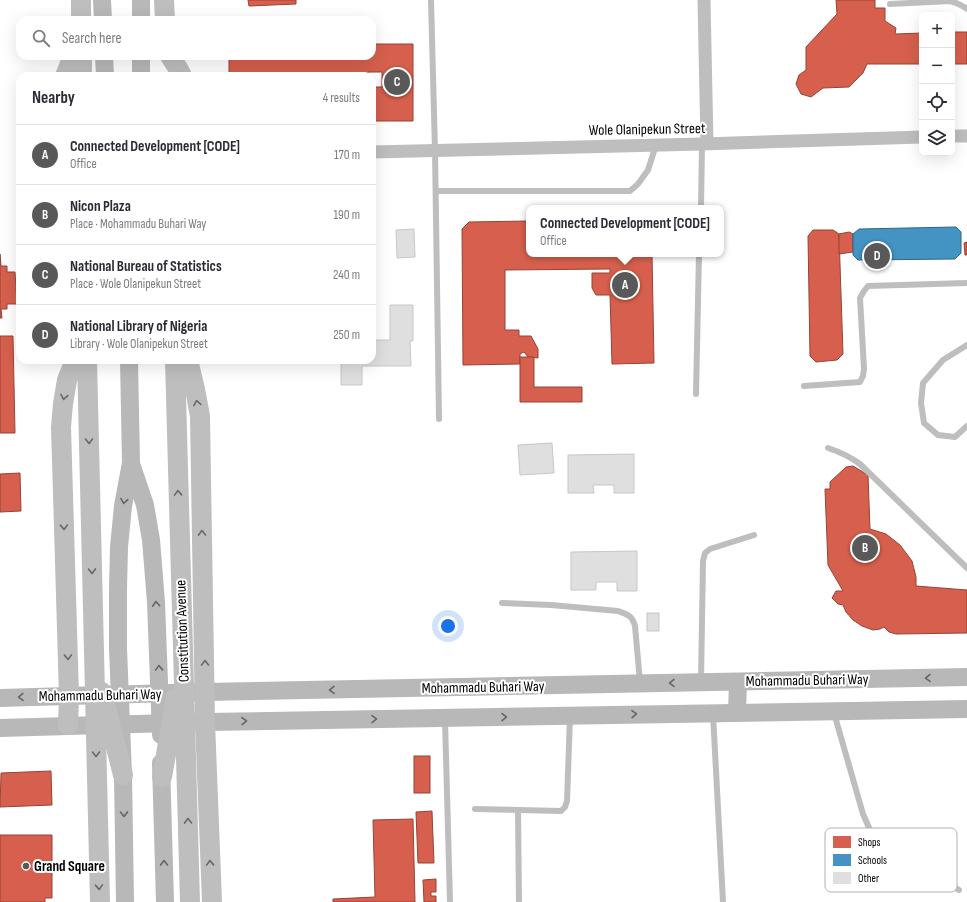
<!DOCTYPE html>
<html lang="en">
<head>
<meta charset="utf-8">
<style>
	:root { --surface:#fff; --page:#f7f7f7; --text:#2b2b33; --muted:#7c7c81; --line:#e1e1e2; --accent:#595959 }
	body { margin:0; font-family:"Sofia Sans Condensed",sans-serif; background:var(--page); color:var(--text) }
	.controls { position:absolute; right:12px; top:12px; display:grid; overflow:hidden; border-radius:8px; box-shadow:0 4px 16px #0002 }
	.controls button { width:36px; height:36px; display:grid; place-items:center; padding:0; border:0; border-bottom:1px solid var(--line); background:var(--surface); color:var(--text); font:20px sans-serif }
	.you { position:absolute; left:448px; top:626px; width:14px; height:14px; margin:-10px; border:3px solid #fff; border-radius:50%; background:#1a73e8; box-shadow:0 0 0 6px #1a73e833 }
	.badge { display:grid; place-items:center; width:26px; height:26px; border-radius:50%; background:var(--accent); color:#fff; font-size:13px; font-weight:700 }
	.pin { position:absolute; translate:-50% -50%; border:2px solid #fff; box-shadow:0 1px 4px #0006 }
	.popup { position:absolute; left:526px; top:205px; width:198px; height:52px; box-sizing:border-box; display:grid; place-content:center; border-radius:8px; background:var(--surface); filter:drop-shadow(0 1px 3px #0005); font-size:13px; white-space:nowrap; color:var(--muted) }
	.popup b { font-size:15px; color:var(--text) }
	.popup::after { content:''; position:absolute; left:50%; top:100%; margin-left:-8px; border:8px solid transparent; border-top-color:var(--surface) }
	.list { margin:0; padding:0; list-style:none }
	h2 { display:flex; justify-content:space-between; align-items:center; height:52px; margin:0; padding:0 16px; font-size:17px }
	h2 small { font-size:13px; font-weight:400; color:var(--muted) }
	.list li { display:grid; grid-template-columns:26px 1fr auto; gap:12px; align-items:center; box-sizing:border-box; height:60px; padding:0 16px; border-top:1px solid var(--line) }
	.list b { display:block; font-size:15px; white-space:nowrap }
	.list p { margin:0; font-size:13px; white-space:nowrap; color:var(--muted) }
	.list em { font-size:13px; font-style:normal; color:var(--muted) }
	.icon { flex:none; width:22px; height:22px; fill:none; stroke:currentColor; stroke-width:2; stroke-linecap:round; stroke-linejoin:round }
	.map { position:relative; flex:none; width:967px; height:902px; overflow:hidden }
	.search { position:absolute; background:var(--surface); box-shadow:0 4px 16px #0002; left:16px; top:16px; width:360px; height:44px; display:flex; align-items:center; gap:10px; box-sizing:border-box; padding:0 14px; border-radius:12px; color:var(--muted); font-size:15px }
	.panel { position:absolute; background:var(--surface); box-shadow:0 4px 16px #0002; left:16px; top:72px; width:360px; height:292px; border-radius:12px }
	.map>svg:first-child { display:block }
</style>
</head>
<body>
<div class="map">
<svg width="967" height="902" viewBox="0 0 967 902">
	<rect width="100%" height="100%" fill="#fff"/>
	<g fill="#d6604d" stroke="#964336">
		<path d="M248,0H296V4L249,6Z"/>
		<path d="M836,0H875V8H885V21L896,28L895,34L922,33V64H867L863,73L849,87L823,88L811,97L801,94L796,84L799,75L806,70V47L837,14Z"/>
		<rect x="952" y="32" width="15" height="32"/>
		<path d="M372,44H413V121H372V87H382V72H368V76H229V56H372Z"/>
		<path d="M529,221V254H652L654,363L612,364L610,295H596L592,288V273H610V269L505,270V330H519V336H531L538,349V358L528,357L524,352L520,354V364L463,365L462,229L469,222Z"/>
		<path d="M813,230H833L839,234L843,354L837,360L816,362L810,356L808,236Z"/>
		<path d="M849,232L853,234V252L839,254V234Z"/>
		<path d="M967,242V255H965L964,243Z"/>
		<path d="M0,254L1,266H7V272H15L17,304H7V309H1L2,318H0Z"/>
		<path d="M0,336H13L15,433H0Z"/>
		<path d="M520,357H534V387H582V402H520Z"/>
		<path d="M853,466L868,475L870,529L886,534L900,545L912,561L916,577V586L967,590V633L896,634L889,632L884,627L880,629L873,630L862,626L853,620L846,612L843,605L838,604L832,598L836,591H843L828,565L825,489H830V482L846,467Z"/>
		<path d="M20,473L21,511L0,512V474Z"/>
		<rect x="414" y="756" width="16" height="37"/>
		<path d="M51,771L52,805L0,807L1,773Z"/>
		<path d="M432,811L434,863H418L416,812Z"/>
		<path d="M413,819L415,902H333V899L375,897L373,820Z"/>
		<path d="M0,835H52V898H45V902H0Z"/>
		<path d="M436,879V892H431V896H436V902H424L423,880Z"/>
	</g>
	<path fill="#4393c3" stroke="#2f6788" d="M956,227L961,232V253L955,259L858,260L853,255V234L859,229Z"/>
	<g fill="#dfdfdf" stroke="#c7c7c7">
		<path d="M414,229L415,257L397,258L396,230Z"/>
		<path d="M390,305H413V341H410L411,366H362V385H341V360H372V340H390Z"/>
		<path d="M552,443L554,473L520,475L518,445Z"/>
		<path d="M634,454V493H614V485H593L594,493H568V455Z"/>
		<path d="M637,551V591H617V582H596V590H571V552Z"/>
		<rect x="647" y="613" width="12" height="18"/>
	</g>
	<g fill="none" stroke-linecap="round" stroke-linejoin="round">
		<g stroke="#bebebe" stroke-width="6">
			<path d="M431,0L435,150L439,419"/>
			<path d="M890,4L950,1C957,3 962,5 967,9"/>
			<path d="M436,191H630L638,184L648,170L656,145"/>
			<path d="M701,208L702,144"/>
			<path d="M967,345L943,360L923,383L921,403L924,423L938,435L955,437L967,426"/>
			<path d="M804,386L860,382L863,376L864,369L860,298L864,291L868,286L967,283"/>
			<path d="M696,394L699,254"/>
			<path d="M828,448C840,452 849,456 860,464L967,568"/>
			<path d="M502,603L551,605L618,611C628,615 632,615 635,626L640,682"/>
			<path d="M701,681L703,561L705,553L710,549L754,535"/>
			<path d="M834,713L863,814L870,830L882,841L959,890"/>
			<path d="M713,714L723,902"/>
			<path d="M445,720L450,902"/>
			<path d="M475,809L561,811L565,807L567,801L570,717"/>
			<path d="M518,810L519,902"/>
		</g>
		<g stroke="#bebebe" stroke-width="13">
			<path d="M704,0L707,143"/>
			<path d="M952,136H967"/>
			<path d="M372,152L702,144L922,137"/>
		</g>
		<g stroke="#b8b8b8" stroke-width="18">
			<path d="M102,0L103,20"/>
			<path d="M141,0V20"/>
			<path d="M104,56L105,76"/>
			<path d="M141,76V56"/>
			<path d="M131,464L145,505L151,540L156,602L161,735"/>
			<path d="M0,698L205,692L967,677"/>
			<path d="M737,713L738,682"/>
			<path d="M0,728L205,722L967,709"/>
			<path d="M161,763L165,902"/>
			<path d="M125,902L123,775L118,648V589L119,547L123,506L131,463L129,360"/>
		</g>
		<g stroke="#bebebe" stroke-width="20">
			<path d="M81,0V20"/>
			<path d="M164,0L165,20"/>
			<path d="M82,56V76"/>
			<path d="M170,56L179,70L182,76"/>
			<path d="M65,76L73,56"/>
			<path d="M87,360L100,902"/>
			<path d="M175,360L190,902"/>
			<path d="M187,360L189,364L195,389L200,416L205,722L212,902"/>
			<path d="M102,692L123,775"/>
			<path d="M68,725L69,696L61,427L63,404L67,380L75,360"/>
			<path d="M162,777L176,698"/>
		</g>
	</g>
	<defs><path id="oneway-chevron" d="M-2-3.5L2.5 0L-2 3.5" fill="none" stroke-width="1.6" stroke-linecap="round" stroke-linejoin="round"/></defs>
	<g stroke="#686868">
		<use href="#oneway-chevron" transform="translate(64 397) rotate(100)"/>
		<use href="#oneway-chevron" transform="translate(197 403) rotate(-99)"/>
		<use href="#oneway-chevron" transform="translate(89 441) rotate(89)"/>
		<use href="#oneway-chevron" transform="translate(178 493) rotate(-92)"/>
		<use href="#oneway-chevron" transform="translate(64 527) rotate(88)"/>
		<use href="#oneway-chevron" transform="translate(202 533) rotate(-91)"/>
		<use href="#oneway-chevron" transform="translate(92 571) rotate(89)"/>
		<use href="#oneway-chevron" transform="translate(68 657) rotate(88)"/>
		<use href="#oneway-chevron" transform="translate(205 663) rotate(-91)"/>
		<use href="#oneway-chevron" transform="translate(96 754) rotate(89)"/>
		<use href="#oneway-chevron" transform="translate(188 821) rotate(-91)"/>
		<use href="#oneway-chevron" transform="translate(210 863) rotate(-92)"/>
		<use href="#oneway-chevron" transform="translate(99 887) rotate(88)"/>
	</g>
	<g stroke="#656565">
		<use href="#oneway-chevron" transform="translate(124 501) rotate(99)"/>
		<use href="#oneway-chevron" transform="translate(156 604) rotate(-93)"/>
		<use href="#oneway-chevron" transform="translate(159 668) rotate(-92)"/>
		<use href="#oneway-chevron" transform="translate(928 678) rotate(179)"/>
		<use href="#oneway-chevron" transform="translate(672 683) rotate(179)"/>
		<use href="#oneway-chevron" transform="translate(332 690) rotate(179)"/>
		<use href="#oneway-chevron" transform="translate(21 697) rotate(179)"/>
		<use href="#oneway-chevron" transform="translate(634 714) rotate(-1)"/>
		<use href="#oneway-chevron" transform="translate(504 717) rotate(-1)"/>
		<use href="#oneway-chevron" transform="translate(374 719) rotate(-1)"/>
		<use href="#oneway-chevron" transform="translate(244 721) rotate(-1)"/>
		<use href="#oneway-chevron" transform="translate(124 814) rotate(89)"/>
		<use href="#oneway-chevron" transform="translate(164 863) rotate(-91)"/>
	</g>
	<circle fill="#595959" stroke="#fff" stroke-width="1.5" cx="26" cy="866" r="4"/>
	<g text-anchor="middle" stroke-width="4" stroke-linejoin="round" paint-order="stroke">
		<g font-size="15" fill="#000" stroke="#fff">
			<text transform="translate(647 129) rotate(-1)" y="5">Wole Olanipekun Street</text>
			<text transform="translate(182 631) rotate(-92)" y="5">Constitution Avenue</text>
			<text transform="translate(807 680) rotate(-1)" y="5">Mohammadu Buhari Way</text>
			<text transform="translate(483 687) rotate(-1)" y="5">Mohammadu Buhari Way</text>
			<text transform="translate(100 695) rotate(-1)" y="5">Mohammadu Buhari Way</text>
		</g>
		<g font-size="15" font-weight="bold" fill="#000" stroke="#fff" text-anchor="start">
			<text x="34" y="871">Grand Square</text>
		</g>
	</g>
	<rect x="825" y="828" width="132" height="64" rx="6" fill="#fff" stroke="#b2b2b2" stroke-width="1"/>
	<rect x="833" y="836" width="18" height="12" fill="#d6604d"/>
	<rect x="833" y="854" width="18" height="12" fill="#4393c3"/>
	<rect x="833" y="872" width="18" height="12" fill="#dfdfdf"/>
	<g font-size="11" fill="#000">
		<text x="858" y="846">Shops</text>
		<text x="858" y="864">Schools</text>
		<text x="858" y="882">Other</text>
	</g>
</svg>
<div class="controls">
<button>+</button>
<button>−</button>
<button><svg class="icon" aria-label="locate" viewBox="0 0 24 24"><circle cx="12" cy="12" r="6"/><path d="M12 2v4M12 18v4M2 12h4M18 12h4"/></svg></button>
<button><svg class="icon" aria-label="layers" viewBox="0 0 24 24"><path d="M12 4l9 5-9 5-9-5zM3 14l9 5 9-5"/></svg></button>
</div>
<div class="you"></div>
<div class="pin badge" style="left:625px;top:285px">A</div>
<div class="popup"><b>Connected Development [CODE]</b>Office</div>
<div class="pin badge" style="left:865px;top:548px">B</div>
<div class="pin badge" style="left:397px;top:82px">C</div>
<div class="pin badge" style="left:877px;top:256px">D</div>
<div class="search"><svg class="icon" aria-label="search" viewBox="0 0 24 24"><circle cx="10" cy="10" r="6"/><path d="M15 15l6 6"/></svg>Search here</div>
<section class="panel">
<h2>Nearby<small>4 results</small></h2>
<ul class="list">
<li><span class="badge">A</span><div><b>Connected Development [CODE]</b><p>Office</p></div><em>170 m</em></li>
<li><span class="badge">B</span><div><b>Nicon Plaza</b><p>Place · Mohammadu Buhari Way</p></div><em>190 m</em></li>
<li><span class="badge">C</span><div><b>National Bureau of Statistics</b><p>Place · Wole Olanipekun Street</p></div><em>240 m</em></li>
<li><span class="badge">D</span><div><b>National Library of Nigeria</b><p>Library · Wole Olanipekun Street</p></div><em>250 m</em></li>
</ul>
</section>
</div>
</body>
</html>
